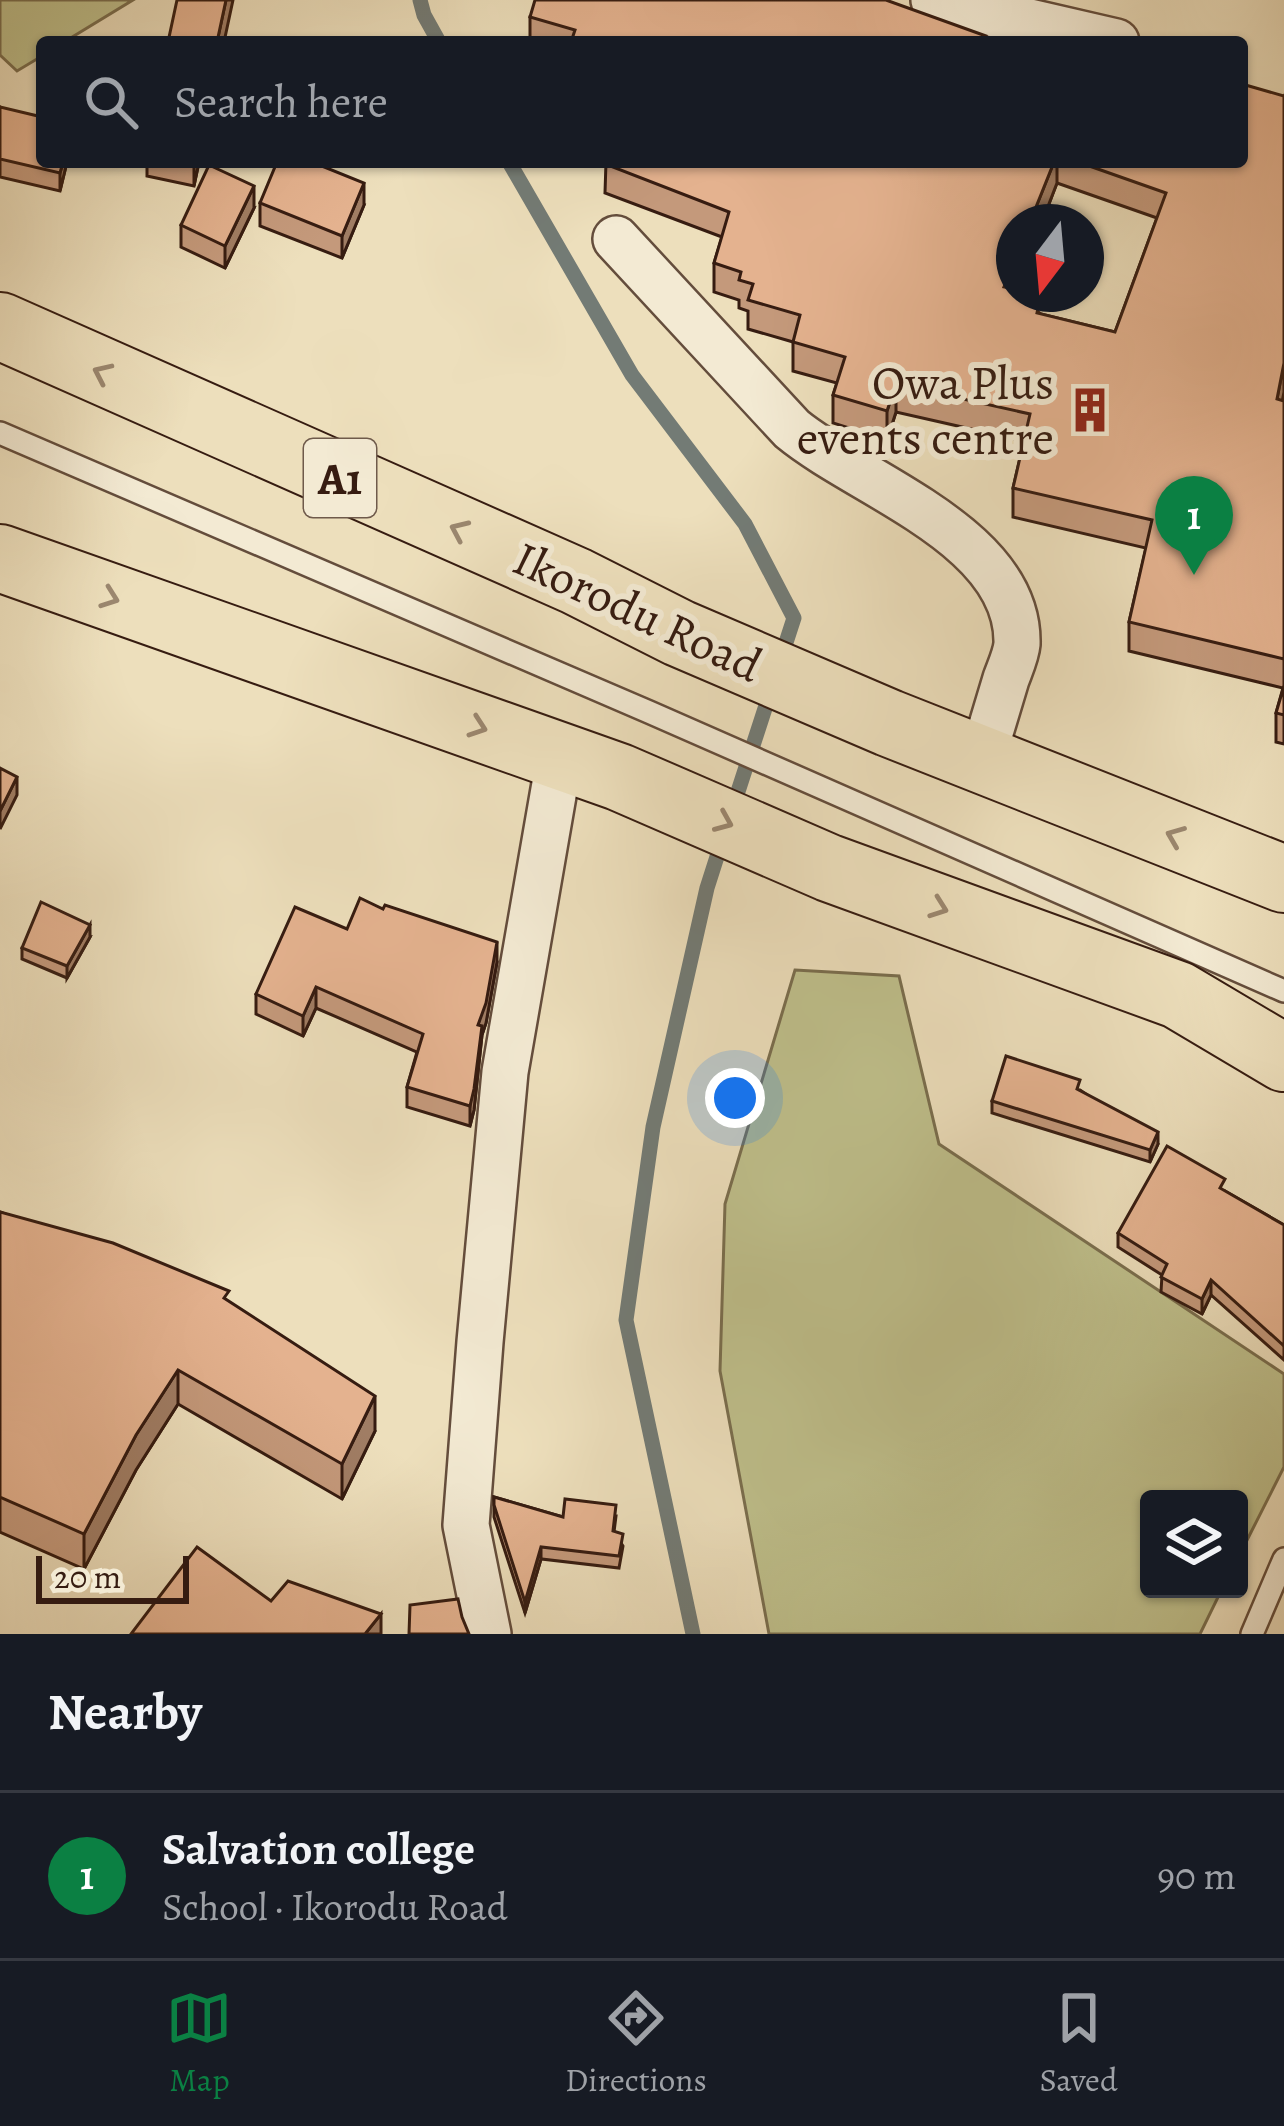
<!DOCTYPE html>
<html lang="en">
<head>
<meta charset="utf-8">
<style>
	:root { --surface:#171b24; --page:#242831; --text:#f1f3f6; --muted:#9ea1a6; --line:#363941; --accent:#0b8043 }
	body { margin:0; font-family:Alegreya,serif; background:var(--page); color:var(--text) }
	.controls { position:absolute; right:36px; bottom:36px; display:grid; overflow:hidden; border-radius:12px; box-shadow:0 3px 9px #0004 }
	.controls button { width:108px; height:108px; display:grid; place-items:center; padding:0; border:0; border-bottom:3px solid var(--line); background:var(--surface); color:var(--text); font:60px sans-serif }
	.compass { position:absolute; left:996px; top:204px; width:108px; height:108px; border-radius:50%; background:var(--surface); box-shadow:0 3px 9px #0004; rotate:196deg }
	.scale { position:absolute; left:36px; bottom:30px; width:153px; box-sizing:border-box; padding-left:12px; border:6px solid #361c11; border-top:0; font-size:33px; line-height:42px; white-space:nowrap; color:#361c11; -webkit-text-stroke:9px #f3ead3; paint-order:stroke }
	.you { position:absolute; left:735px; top:1098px; width:42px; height:42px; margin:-30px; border:9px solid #fff; border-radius:50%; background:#1a73e8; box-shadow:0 0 0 18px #1a73e833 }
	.badge { display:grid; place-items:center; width:78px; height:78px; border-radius:50%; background:var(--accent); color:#fff; font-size:39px; font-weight:700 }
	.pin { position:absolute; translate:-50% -99px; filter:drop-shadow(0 3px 6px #0008) }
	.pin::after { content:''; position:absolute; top:63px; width:42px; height:36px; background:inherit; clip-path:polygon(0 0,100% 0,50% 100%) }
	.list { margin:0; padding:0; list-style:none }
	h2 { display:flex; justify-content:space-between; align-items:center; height:156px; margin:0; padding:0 48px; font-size:51px }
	h2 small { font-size:39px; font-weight:400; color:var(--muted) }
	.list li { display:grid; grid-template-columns:78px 1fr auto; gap:36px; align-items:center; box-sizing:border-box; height:168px; padding:0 48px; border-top:3px solid var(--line) }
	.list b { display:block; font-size:45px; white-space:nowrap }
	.list p { margin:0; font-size:39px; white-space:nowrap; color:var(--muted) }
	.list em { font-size:39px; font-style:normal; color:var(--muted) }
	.icon { flex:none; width:66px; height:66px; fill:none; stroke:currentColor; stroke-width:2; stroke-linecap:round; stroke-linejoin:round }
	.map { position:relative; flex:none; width:1284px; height:1634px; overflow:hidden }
	.search { position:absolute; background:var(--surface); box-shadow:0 3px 9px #0004; left:36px; right:36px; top:36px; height:132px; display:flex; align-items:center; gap:30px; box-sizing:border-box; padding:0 42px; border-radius:12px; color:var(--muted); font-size:45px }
	.sheet { height:324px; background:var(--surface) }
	nav { display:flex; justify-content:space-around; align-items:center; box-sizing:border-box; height:168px; border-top:3px solid var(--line); background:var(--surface); font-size:33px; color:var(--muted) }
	nav a { display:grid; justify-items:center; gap:6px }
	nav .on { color:var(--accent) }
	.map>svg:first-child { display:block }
</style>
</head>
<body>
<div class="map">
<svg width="1284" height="1634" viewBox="0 0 1284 1634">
	<rect width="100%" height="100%" fill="#eddfbc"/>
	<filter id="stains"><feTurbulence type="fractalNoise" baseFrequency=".00167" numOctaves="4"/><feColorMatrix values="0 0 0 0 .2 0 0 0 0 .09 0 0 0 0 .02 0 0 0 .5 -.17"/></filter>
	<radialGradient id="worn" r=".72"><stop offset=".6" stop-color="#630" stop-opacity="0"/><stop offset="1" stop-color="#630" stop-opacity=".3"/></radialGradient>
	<g fill="#bfc08c" stroke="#7a6e4e" stroke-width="3">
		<path d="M0,0H133L64,42H42V56L17,71L0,55Z"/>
		<path d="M795,970L899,976L939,1144L1284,1374V1467L1239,1556V1499H1149V1589H1222L1200,1634H769L720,1371L725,1204Z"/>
	</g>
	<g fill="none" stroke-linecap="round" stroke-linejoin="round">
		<g stroke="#737b75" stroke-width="15">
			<path d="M420,0L424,15L439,42"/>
			<path d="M509,162L632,375L745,524L794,618L780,661"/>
			<path d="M732,810L771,690"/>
			<path d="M693,1634L626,1320L653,1127L707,888L723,838"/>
		</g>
		<g stroke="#644d3c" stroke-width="26">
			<g id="lane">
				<path d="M0,433L649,712L1284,991"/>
				<path d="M1252,1634L1284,1559"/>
			</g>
		</g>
		<g stroke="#644d3c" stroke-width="50">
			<g id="street">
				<path d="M934,0L1116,42"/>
				<path d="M616,239L792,429C861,486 1020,537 1017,644C1016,655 1010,668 1006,679C998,706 990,733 982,759"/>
				<path d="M488,1634L466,1525L480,1342L505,1072L560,755"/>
			</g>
		</g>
		<g stroke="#361c11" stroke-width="70">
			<g id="highway">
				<path d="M0,326L576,581L679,633L889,723L1284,879"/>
				<path d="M0,558L619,777L829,868L1178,995L1284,1058"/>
			</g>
		</g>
		<use href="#lane" stroke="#f3ead3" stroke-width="21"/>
		<use href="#street" stroke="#f3ead3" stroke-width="45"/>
		<use href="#highway" stroke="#eddfbc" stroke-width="66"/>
	</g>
	<g fill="#c4997b" stroke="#361c11" stroke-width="3" fill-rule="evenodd">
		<path d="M530,17L986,42H530Z"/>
		<path d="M1284,96V392L1282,401H1284V744L1276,742V713L1283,688L1129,651V622L1146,548L1013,517V488L1024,441L896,412L887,440L833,423V395L837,383L793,371V342L748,329V311L739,308V300L714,292V263L722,237L605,193L606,162H1242ZM1057,183L1157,218L1115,332L1041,314L1014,294V222H1042Z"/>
		<path d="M0,107L67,162L60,191L0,177Z"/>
		<path d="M147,162H199L194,186L147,176Z"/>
		<path d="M260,203L364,205L342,258L260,226Z"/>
		<path d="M254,208L225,268L181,247V225Z"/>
		<path d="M347,929L497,962L486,1023L482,1035L474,1110L470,1126L407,1107V1087L417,1052L316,1008L303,1036L256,1014V994Z"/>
		<path d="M90,937L67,978L22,959V948Z"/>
		<path d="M1080,1090L1158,1144L1150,1162L992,1113V1101Z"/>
		<path d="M1225,1191L1284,1225V1360L1211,1295L1202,1314L1161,1292L1162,1275L1118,1247V1233Z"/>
		<path d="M0,1212L229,1302L375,1431L342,1499L178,1404L136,1470L84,1569L0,1532Z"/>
		<path d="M494,1497L563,1517L616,1516L614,1532L623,1546L619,1568L541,1559L525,1613L494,1517Z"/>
	</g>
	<g fill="#a07d64" stroke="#361c11" stroke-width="3">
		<path d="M226,0H233L224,42H217Z"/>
		<path d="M63,162H67L60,191V173Z"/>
		<path d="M194,162H199L194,186Z"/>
		<path d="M1054,162H1057V183L1042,222H1030Z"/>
		<path d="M364,183V205L342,258V236Z"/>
		<path d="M254,186V208L225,268V246Z"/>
		<path d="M1014,263V291L1004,287Z"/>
		<path d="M1284,363V392L1277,428V399Z"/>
		<path d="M896,384V412L887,440V411Z"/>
		<path d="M17,777V795L0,829V811Z"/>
		<path d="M90,925V937L67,978V966Z"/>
		<path d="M497,942V962L486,1023L482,1035L474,1110L470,1126V1106L478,1025Z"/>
		<path d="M316,987V1008L303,1036V1016Z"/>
		<path d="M1158,1132V1144L1150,1162V1150Z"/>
		<path d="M1211,1280V1295L1202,1314V1299Z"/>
		<path d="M178,1370V1404L136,1470L84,1569V1534L136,1435Z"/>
		<path d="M375,1396V1431L342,1499V1464Z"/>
		<path d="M541,1547V1559L525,1613V1602Z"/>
		<path d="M381,1614V1634H365Z"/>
	</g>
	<g fill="#e4b28f" stroke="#361c11" stroke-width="3">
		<path d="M177,0H226L217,42H168Z"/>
		<path d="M535,0H886L986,36L984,42H571L575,30L530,17Z"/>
		<path d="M1242,84L1284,96V363L1277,399L1284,401V659L1129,622L1152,520L1013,488L1030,414L896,384L887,411L833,395L845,357L793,342L800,315L748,300L753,284L739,280L741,272L714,263L729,212L605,164L606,162H1054L1030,222H1014V263L1004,287L1014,289V294L1041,295L1037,313L1115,332L1166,193L1078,162H1242Z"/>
		<path d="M0,107L42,117V162H63L60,173L0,159Z"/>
		<path d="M277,162H312L364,183L342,236L260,203Z"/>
		<path d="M209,165L254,186L225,246L181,225Z"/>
		<path d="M1284,686V715L1276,713Z"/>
		<path d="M0,768L17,777L0,811Z"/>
		<path d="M360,898L383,909L385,905L497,942L486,1003L478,1025L482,1026L474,1089L470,1106L407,1087L423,1034L316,987L303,1016L256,994L295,907L347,929Z"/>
		<path d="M41,902L90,925L67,966L22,948Z"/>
		<path d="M1006,1056L1080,1080L1077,1089L1158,1132L1150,1150L992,1101Z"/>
		<path d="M1167,1146L1225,1179L1220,1188L1284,1225V1346L1211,1280L1202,1299L1161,1277L1167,1264L1118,1233Z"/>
		<path d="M0,1212L113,1243L229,1291L224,1298L375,1396L342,1464L178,1370L136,1435L84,1534L0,1497Z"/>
		<path d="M494,1497L563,1517L565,1499L616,1505L613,1531L623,1534L619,1556L541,1547L525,1602L494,1505Z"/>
		<path d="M197,1547L271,1601L288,1581L381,1614L365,1634H131Z"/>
		<path d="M458,1599L462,1617L469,1634H409L410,1605Z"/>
	</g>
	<defs><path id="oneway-chevron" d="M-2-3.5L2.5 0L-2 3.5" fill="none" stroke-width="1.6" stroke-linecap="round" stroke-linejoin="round" transform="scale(3)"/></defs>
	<g stroke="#9b876f">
		<use href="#oneway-chevron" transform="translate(102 373) rotate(-155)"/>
		<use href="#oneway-chevron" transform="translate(459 530) rotate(-156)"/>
		<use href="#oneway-chevron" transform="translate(110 598) rotate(20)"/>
		<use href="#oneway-chevron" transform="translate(478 727) rotate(19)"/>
		<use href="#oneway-chevron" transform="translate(724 822) rotate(23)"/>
		<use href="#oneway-chevron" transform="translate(1175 836) rotate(-158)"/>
		<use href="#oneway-chevron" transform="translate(939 908) rotate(20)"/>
	</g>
	<defs>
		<g id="building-bare" transform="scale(3.6)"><path d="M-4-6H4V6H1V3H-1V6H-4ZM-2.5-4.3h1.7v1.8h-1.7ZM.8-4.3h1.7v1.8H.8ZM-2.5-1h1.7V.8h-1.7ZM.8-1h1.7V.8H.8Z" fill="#8f2418" stroke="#f3ead3" stroke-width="2.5" paint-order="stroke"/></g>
	</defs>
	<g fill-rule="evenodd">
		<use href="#building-bare" x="1090" y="410"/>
	</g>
	<g text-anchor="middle" stroke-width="12" stroke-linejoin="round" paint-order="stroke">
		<rect fill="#f3ead3" stroke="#6f5a4b" stroke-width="3" x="304" y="439" width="72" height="78" rx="9"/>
		<g font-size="45" font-weight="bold" fill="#361c11">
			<text x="340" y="494">A1</text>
		</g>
		<g font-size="48" fill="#361c11" stroke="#f3ead3" text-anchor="end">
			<text x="1054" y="399">Owa Plus<tspan x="1054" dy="55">events centre</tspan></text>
		</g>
		<g font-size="48" fill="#361c11" stroke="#f3ead3">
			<text transform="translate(638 611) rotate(25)" y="17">Ikorodu Road</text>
		</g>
	</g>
	<rect width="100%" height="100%" filter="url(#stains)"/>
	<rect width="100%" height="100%" fill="url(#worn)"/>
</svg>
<div class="controls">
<button><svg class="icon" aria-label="layers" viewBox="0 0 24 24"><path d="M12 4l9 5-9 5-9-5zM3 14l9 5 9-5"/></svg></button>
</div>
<svg class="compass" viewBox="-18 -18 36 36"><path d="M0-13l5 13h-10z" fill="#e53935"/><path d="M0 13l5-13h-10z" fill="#9ea1a6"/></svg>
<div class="scale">20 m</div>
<div class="you"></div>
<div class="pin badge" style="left:1194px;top:575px">1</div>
<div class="search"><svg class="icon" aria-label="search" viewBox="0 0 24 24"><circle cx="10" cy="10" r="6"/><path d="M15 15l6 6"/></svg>Search here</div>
</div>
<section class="sheet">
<h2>Nearby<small></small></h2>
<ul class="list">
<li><span class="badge">1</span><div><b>Salvation college</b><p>School · Ikorodu Road</p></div><em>90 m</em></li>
</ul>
</section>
<nav>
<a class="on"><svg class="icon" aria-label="map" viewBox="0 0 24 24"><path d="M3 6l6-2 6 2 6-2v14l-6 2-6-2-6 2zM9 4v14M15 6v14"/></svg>Map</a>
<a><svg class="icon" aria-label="directions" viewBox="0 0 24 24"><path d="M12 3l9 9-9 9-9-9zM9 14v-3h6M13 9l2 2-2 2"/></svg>Directions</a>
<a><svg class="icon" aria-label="saved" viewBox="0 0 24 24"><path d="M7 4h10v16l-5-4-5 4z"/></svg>Saved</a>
</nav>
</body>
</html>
